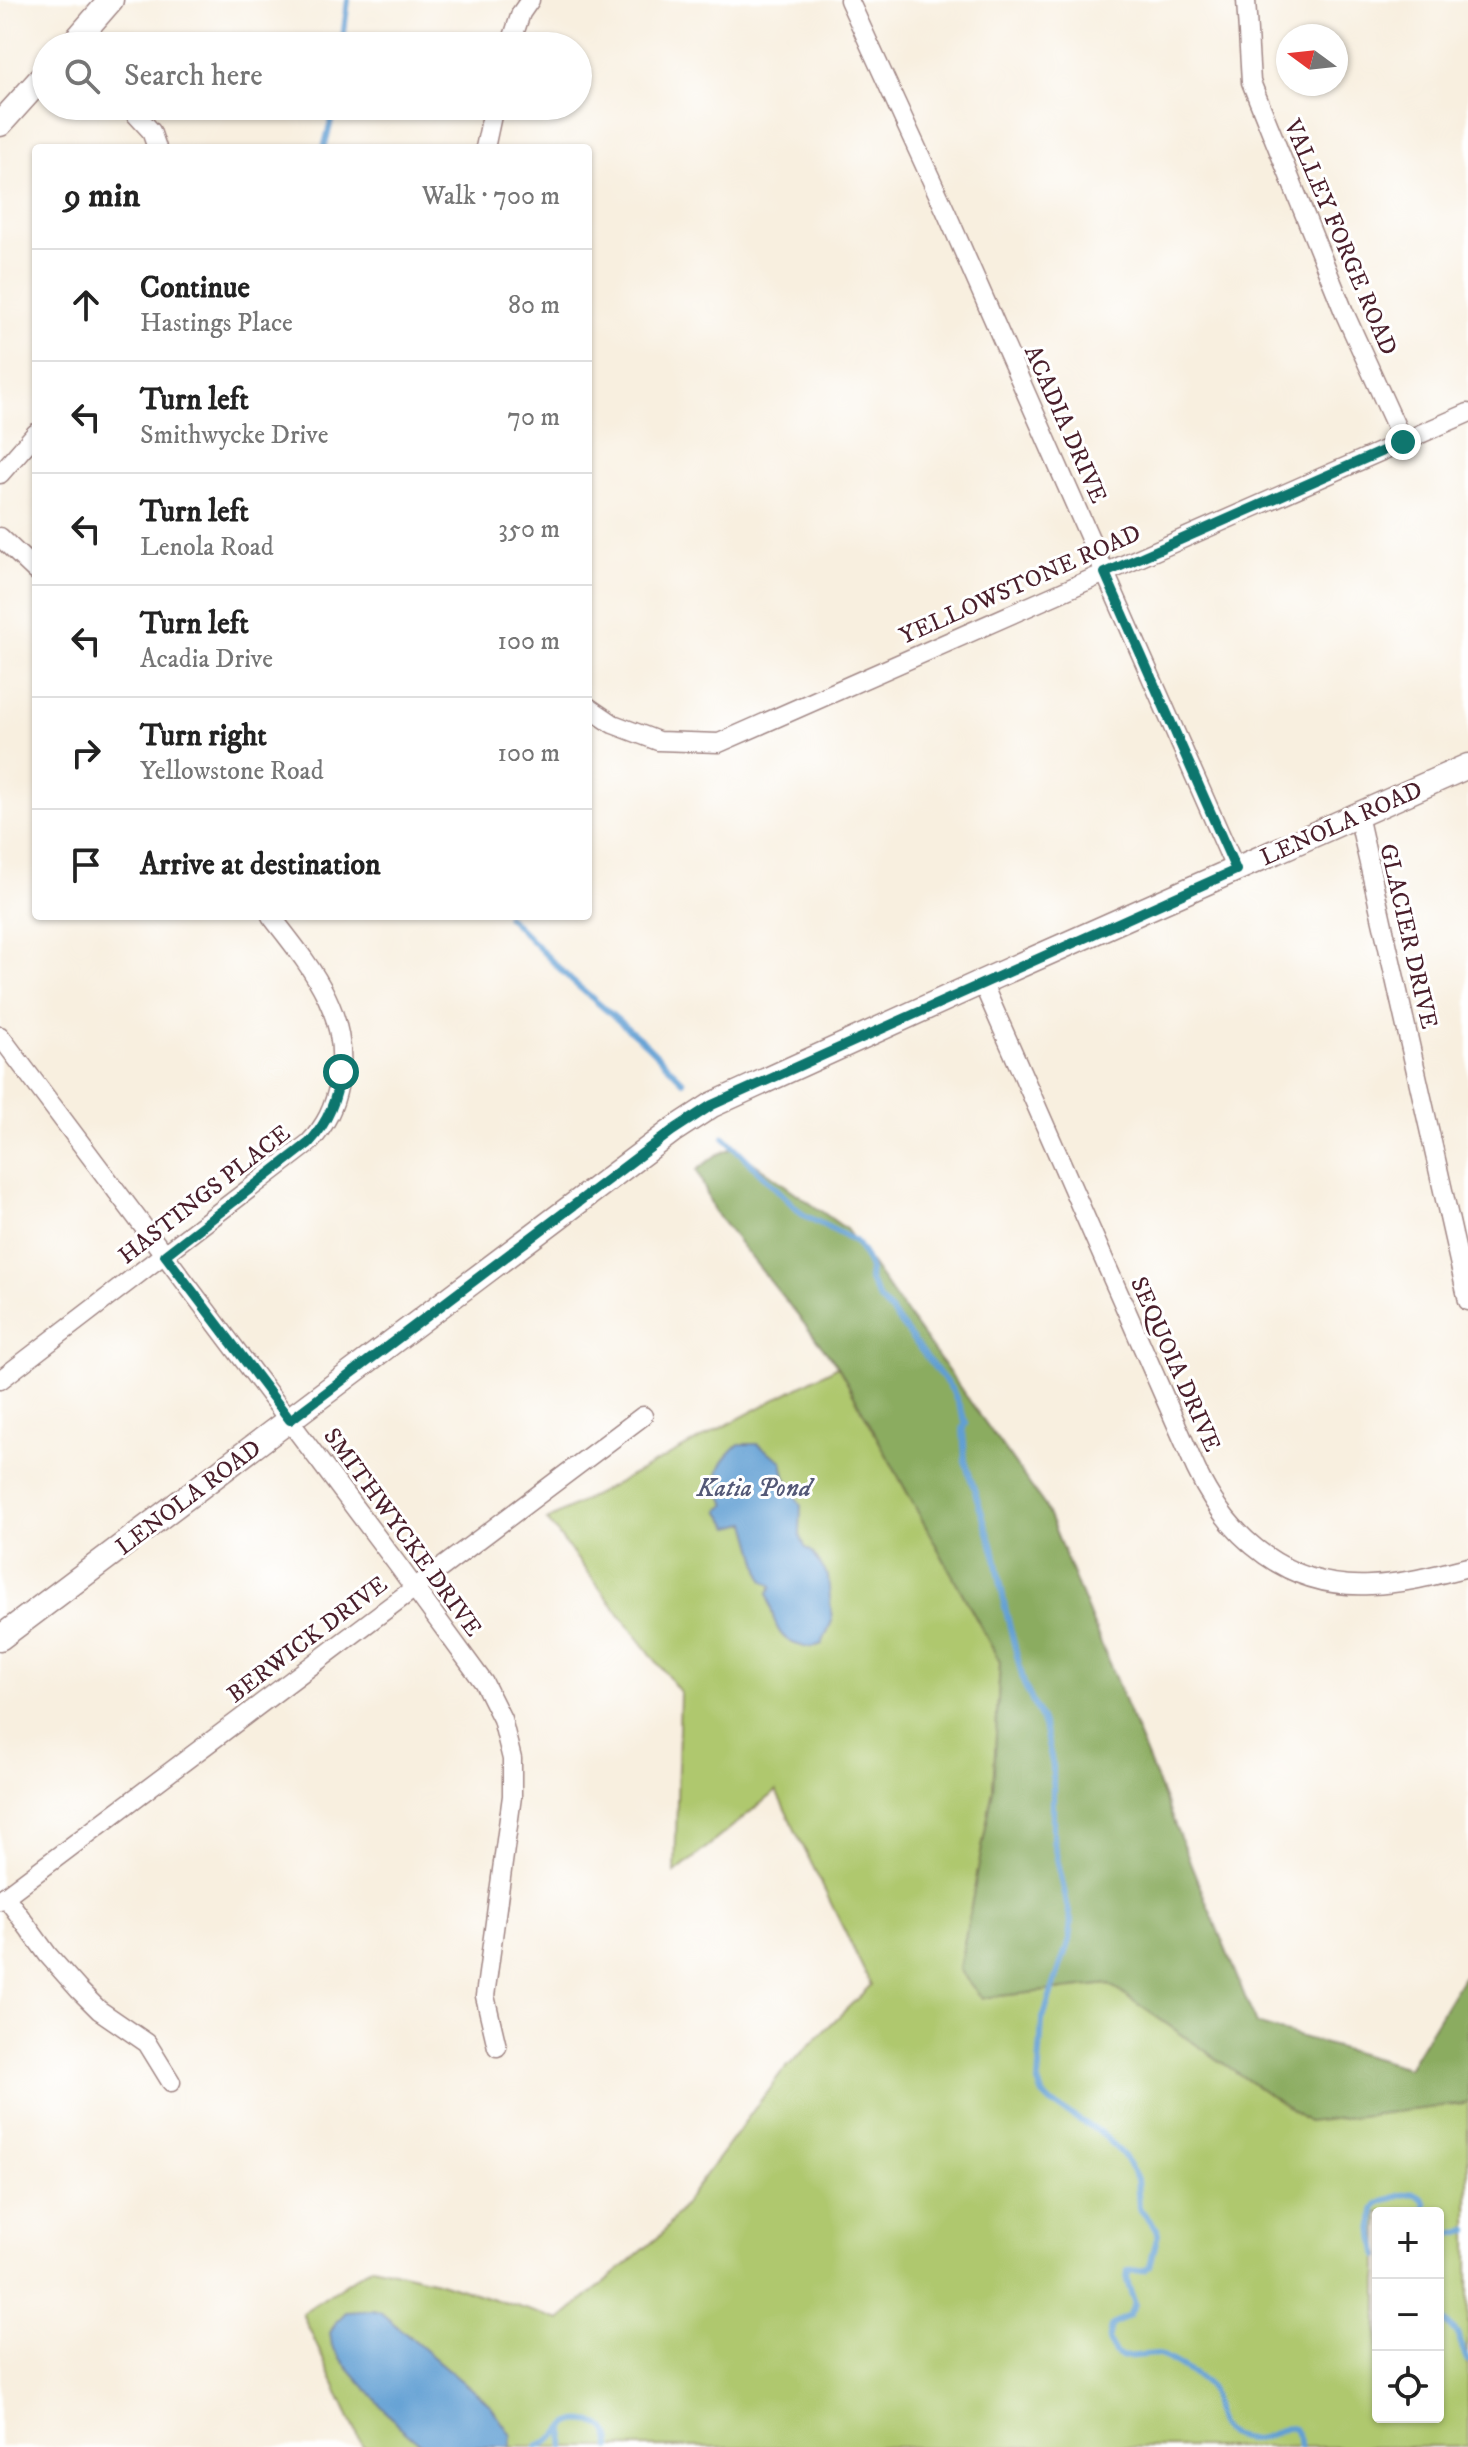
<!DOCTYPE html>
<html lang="en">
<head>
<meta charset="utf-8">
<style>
	:root { --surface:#fff; --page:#f6f6f6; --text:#222; --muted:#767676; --line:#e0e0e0 }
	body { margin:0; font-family:"IM FELL DW Pica",serif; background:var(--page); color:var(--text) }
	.controls { position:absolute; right:24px; bottom:24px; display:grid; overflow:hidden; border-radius:8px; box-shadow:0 2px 6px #0004 }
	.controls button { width:72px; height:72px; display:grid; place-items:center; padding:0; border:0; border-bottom:2px solid var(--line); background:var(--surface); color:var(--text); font:40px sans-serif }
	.compass { position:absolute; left:1276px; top:24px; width:72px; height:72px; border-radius:50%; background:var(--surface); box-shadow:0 2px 6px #0004; rotate:285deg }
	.stop { position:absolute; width:24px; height:24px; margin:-18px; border:6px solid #0f766e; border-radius:50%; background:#fff }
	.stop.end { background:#0f766e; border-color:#fff; box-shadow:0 2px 8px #0008 }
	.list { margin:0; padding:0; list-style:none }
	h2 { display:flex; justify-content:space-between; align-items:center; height:104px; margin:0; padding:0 32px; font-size:34px }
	h2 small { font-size:26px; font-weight:400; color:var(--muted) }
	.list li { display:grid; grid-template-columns:52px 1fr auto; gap:24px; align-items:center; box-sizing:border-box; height:112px; padding:0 32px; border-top:2px solid var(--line) }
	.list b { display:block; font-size:30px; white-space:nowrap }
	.list p { margin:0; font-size:26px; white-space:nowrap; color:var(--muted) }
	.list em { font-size:26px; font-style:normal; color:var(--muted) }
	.icon { flex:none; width:44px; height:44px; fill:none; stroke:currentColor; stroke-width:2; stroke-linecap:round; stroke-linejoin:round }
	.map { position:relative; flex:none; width:1468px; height:2447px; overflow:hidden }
	.search { position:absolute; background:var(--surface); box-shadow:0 2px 6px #0004; left:32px; top:32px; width:560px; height:88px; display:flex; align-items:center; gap:20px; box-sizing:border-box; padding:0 28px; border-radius:44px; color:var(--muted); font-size:30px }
	.panel { position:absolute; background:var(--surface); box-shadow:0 2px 6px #0004; left:32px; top:144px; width:560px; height:776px; border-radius:8px }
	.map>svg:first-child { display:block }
</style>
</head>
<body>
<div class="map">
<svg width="1468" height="2447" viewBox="0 0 1468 2447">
	<rect width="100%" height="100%" fill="#fff"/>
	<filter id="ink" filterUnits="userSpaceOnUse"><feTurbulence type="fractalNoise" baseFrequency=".0125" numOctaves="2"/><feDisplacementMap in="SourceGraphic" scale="16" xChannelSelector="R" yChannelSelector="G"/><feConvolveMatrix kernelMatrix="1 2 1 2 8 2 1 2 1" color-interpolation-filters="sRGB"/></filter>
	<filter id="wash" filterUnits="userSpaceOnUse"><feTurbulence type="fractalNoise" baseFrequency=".006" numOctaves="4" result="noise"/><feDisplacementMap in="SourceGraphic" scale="32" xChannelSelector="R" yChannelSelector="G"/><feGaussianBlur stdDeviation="1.8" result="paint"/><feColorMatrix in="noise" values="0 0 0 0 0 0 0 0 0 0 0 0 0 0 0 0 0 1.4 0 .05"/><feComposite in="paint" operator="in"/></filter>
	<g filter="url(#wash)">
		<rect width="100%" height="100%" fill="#f8efdf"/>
		<path fill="#afc86e" stroke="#7c744c" stroke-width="2" fill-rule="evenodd" d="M838,1366L1000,1662L993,1790L959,1970L982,1998L1109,1984L1308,2121L1463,2104L1468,2101V2447H363L302,2313L372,2266L437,2281L560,2320L662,2234L781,2073L871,1985L776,1791L675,1873L680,1692L547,1520ZM1378,2213H1438V2417H1378Z"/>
		<path fill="#8bac61" stroke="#6a6646" stroke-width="2" d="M733,1148L846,1229L1045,1506L1256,2024L1408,2068L1465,1974L1468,1951V2101L1463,2104L1308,2122L1109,1984L982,1998L959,1970L993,1790L1000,1662L838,1366L714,1211L697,1170L716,1155Z"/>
		<g fill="#619fd3" stroke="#565f7f" stroke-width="2">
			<path d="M739,1444H757L782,1461L785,1476L801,1506L800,1535L805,1547L812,1552L828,1576L832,1621L822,1644C815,1647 811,1647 803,1646C775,1642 773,1617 768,1594L772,1586L763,1580L747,1523L730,1527L719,1510L726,1505C713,1475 715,1466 739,1444Z"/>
			<path d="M373,2310L380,2312L490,2405L511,2435L510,2447H424L398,2425L342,2361L332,2346L330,2333L336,2322L346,2312Z"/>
		</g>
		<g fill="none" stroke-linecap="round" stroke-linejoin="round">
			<g stroke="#619fd3" stroke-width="6">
				<path d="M342,46L348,0"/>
				<path d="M324,148L335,106"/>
				<path d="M507,916L572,981L646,1044L683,1081"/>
				<path d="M724,1137L802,1214L855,1241L866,1258L870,1270L869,1279L879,1299L892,1313L953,1391L966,1423L963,1428L965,1461L996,1557L1005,1607L1024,1684L1044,1726L1053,1766V1840L1071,1922L1069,1940L1042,2021L1038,2083L1043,2095L1051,2103L1103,2134L1124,2156L1137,2179L1139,2208L1157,2229L1158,2234L1150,2266L1144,2270L1128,2271L1127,2281L1135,2304L1129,2315L1111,2326L1108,2341L1115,2353L1120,2356C1134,2359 1150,2351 1163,2356C1171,2360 1205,2380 1209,2387C1218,2402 1211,2427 1231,2435C1241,2439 1251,2440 1261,2438C1281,2433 1295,2412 1300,2447"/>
				<path d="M1438,2237L1468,2230"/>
				<path d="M1378,2256C1375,2246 1370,2214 1376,2206C1380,2200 1388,2200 1393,2198C1407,2193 1418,2189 1426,2204L1423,2213"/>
				<path d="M1438,2313L1458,2336L1468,2361"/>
				<path d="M537,2447C551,2442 558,2434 568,2425C579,2416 603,2422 609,2434C610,2437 611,2444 611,2447"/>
				<path d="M564,2447L565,2431"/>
			</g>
		</g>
	</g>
	<g filter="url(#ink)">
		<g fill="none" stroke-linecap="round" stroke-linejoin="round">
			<g stroke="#a18785" stroke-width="21">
				<g id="minor">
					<path d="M849,0L947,214L1236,870"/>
					<path d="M1246,0L1251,82L1344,312L1403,442"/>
					<path d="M510,46L521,13L530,0"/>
					<path d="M128,106L151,131L157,148"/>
					<path d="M485,148L494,106"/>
					<path d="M0,474L36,433"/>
					<path d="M0,537L36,571"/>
					<path d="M588,707L613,724L658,741L719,743L1468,413"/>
					<path d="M1358,815L1468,1301"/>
					<path d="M982,982L1196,1469C1229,1540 1289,1589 1370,1585C1404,1584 1436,1575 1468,1567"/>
					<path d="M0,1036L397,1564L484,1683L502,1719L512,1759V1796L485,1996L497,2047"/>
					<path d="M0,1380L309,1143C326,1125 334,1108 339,1083C352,1015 310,966 271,916"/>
					<path d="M5,1896L48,1955L79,1990L99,2010L147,2043L171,2082"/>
					<path d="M0,1900L643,1416"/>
				</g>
			</g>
			<g stroke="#a18785" stroke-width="27">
				<g id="secondary">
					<path d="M71,46L111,0"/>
					<path d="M0,124L46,73"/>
					<path d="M0,1638L672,1131L712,1105L982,982L1468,766"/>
				</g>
			</g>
			<use href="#minor" stroke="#fff" stroke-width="18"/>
			<use href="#secondary" stroke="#fff" stroke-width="24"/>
		</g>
	</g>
	<g fill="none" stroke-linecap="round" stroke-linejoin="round" filter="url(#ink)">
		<path stroke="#0f766e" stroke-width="10" d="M341,1072C336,1100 329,1121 309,1143L165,1255L290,1420L672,1131L712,1105L1236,870L1105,573L1403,442"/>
	</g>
	<g text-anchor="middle" stroke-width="6" stroke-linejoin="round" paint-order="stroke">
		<g font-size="24" fill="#4a1f2b" stroke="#fff">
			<text transform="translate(1341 237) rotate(67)" y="8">VALLEY FORGE ROAD</text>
			<text transform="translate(1066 424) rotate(66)" y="8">ACADIA DRIVE</text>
			<text transform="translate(1020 584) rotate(-24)" y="8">YELLOWSTONE ROAD</text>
			<text transform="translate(1341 823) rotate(-24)" y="8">LENOLA ROAD</text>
			<text transform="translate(1409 936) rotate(77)" y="8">GLACIER DRIVE</text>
			<text transform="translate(204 1194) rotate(-38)" y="8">HASTINGS PLACE</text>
			<text transform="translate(1176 1364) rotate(66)" y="8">SEQUOIA DRIVE</text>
			<text transform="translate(188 1497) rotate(-37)" y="8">LENOLA ROAD</text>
			<text transform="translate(403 1532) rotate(54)" y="8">SMITHWYCKE DRIVE</text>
			<text transform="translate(307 1639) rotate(-37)" y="8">BERWICK DRIVE</text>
		</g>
		<g font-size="26" font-style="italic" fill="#545977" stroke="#fff">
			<text x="754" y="1496">Katia Pond</text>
		</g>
	</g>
</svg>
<div class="controls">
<button>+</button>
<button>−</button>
<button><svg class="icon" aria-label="locate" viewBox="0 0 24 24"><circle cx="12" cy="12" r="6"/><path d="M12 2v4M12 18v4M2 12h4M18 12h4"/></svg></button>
</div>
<svg class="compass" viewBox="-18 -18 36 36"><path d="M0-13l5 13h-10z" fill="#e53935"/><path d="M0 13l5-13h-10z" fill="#767676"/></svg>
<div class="stop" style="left:341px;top:1072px"></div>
<div class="stop end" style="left:1403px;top:442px"></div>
<div class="search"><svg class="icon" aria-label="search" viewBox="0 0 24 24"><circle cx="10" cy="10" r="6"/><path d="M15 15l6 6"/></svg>Search here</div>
<section class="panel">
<h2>9 min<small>Walk · 700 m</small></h2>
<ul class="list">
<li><svg class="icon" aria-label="ahead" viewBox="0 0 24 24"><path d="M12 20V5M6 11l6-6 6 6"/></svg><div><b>Continue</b><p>Hastings Place</p></div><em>80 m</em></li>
<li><svg class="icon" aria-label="left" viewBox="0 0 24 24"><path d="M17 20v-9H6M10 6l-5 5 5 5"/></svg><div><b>Turn left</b><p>Smithwycke Drive</p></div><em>70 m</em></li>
<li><svg class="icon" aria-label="left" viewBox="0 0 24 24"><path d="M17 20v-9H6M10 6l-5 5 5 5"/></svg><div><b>Turn left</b><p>Lenola Road</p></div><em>350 m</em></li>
<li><svg class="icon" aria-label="left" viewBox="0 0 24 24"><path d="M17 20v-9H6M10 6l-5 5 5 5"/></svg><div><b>Turn left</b><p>Acadia Drive</p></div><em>100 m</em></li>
<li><svg class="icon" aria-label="right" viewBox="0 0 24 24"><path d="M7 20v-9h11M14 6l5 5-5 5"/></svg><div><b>Turn right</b><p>Yellowstone Road</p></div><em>100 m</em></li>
<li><svg class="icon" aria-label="arrive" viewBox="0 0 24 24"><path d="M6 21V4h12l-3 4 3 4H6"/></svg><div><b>Arrive at destination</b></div></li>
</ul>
</section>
</div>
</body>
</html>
